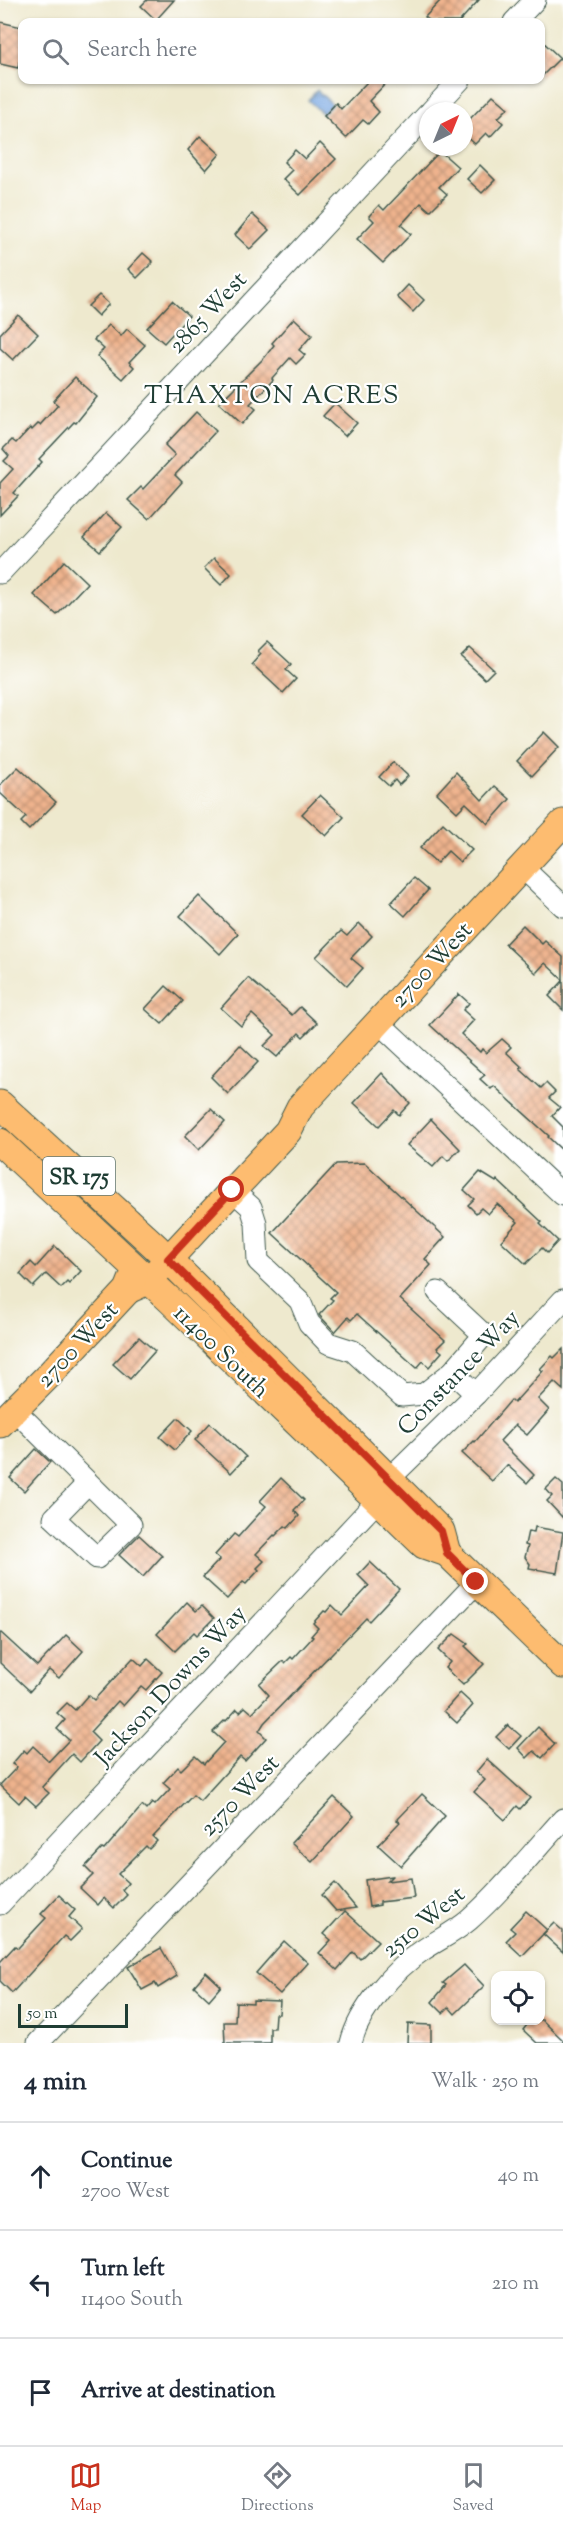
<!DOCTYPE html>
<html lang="en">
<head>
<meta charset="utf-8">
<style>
	:root { --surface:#fff; --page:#f2f2f3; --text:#1f2937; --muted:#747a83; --line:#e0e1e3; --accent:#c8321e }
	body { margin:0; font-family:"Sorts Mill Goudy",serif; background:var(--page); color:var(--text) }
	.controls { position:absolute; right:18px; bottom:18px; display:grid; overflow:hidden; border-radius:12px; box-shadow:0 2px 4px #0004 }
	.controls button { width:54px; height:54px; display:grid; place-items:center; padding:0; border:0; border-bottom:2px solid var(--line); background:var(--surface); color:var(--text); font:30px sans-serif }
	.compass { position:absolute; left:419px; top:102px; width:54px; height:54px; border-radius:50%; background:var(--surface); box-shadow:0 2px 4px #0004; rotate:43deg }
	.scale { position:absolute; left:18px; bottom:15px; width:110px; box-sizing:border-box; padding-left:6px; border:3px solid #1f3d34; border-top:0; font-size:16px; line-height:21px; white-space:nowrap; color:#1f3d34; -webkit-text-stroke:4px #fff; paint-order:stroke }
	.stop { position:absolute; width:18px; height:18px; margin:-14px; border:4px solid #c8321e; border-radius:50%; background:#fff }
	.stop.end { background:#c8321e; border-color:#fff; box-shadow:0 2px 6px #0008 }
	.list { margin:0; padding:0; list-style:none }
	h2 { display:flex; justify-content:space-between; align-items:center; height:78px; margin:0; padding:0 24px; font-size:26px }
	h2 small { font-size:20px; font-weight:400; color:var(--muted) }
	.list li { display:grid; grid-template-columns:39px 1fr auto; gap:18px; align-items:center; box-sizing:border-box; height:108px; padding:0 24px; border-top:2px solid var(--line) }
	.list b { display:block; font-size:22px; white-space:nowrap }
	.list p { margin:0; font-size:20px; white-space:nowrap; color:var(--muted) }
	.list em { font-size:20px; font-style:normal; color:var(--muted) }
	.icon { flex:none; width:33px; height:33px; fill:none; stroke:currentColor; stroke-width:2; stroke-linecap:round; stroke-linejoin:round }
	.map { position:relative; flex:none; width:563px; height:2043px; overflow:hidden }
	.search { position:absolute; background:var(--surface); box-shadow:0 2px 4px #0004; left:18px; right:18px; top:18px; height:66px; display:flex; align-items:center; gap:15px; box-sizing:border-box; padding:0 21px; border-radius:12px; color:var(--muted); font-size:22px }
	.sheet { height:402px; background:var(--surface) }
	nav { display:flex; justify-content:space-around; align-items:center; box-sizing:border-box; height:84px; border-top:2px solid var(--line); background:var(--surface); font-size:16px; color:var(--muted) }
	nav a { display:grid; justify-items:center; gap:3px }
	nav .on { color:var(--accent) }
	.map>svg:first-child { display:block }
</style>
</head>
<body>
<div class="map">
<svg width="563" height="2043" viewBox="0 0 563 2043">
	<defs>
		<pattern id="water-waves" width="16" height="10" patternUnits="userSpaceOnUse" patternTransform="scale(1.5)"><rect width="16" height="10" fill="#77a6e1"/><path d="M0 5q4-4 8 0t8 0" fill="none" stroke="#6188b7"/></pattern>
		<pattern id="building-cross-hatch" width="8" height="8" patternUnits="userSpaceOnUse" patternTransform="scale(1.5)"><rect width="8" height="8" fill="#efb38d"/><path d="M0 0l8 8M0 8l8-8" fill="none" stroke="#c19374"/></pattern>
	</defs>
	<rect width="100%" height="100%" fill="#fff"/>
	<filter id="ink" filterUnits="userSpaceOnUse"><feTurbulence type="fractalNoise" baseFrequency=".0167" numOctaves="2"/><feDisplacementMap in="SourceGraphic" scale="12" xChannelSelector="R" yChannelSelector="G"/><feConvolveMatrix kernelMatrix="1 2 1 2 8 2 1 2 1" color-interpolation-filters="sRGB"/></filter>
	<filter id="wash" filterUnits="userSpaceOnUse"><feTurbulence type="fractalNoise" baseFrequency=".008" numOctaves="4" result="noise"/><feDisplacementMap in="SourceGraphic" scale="24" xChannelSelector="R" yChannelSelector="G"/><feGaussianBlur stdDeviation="1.35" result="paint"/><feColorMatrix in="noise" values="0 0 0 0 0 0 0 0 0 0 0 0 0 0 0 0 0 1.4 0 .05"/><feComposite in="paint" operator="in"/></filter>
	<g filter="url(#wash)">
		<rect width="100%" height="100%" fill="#eee9ce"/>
		<path fill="url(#water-waves)" stroke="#4b728a" stroke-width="1.5" d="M317,90L332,104L323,114L308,100Z"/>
		<g id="blocks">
			<g fill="url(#building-cross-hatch)">
				<path d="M147,0H174L156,20L141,6Z"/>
				<path d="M441,0H479L459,22H432L425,17Z"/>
				<path d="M0,22L22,27V63L19,62L18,68L0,64Z"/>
				<path d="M540,39L560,58L540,78Z"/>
				<path d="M369,80H389L369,101L379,112L368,124L363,120L346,138L324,116L336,103L341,109Z"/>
				<path d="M493,95L508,108L498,118L503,123L490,137L486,133L475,144L464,134V125Z"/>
				<path d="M200,136L220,154L206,170L188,150Z"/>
				<path d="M320,143L336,159L300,195L283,179L292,170L284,162L295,150L305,159Z"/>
				<path d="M440,151L458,167L439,187L447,194L430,211L421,203L401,225L411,234L383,263L357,239L374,221L369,216L379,205L384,210Z"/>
				<path d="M480,165L495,180L482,193L467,179Z"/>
				<path d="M252,214L269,230L250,249L235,235Z"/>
				<path d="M143,253L153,262L137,278L128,269Z"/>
				<path d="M408,285L424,300L413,312L397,297Z"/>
				<path d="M99,295L109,304L98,316L88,306Z"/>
				<path d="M172,301L189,316L164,343L147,328Z"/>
				<path d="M18,315L38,334L13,360L0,348V334Z"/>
				<path d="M294,318L312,335L299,350L305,355L296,364L290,358L272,378L273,380L250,404L256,409L242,424L219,403L265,357L274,345L272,343Z"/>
				<path d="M109,325L121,336L127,329L145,345L129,362L134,367L123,379L97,356L104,349L94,340Z"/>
				<path d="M75,377L97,397L76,423L74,422L39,459L42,462L14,493L18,496L0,515V483L13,469L4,461L9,456L3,449L12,440L16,443L30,428L32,430L38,424L40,425L58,405L53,401Z"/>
				<path d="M335,403L357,423L345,436L323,416Z"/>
				<path d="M196,412L216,431L175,475L182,482L149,519L128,500L141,487L143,489L175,455L165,445Z"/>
				<path d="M106,513L122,527L100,551L84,537Z"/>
				<path d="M214,558L231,574L221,585L204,568Z"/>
				<path d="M64,561L87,583L57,615L34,595Z"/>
				<path d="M267,642L291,664L286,670L296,679L283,693L252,664L261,654L258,651Z"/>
				<path d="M470,648L494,670L485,679L461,657Z"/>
				<path d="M544,732L559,747L532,776L517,761Z"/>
				<path d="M393,762L408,776L399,785L395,780L389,786L379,777Z"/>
				<path d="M18,767L56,802L29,830L21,822L26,817L0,793V785Z"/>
				<path d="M456,772L482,800L495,786L510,799L488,824L466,803L457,812L437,793Z"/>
				<path d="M320,795L344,817L326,836L302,814Z"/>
				<path d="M443,823L472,850L460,862L448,851L437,863L420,848Z"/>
				<path d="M414,878L428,890L405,916L391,903Z"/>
				<path d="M199,896L238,934L220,954L180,916Z"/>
				<path d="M359,923L372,936L351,958L363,968L347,986L316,957L341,931L347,936Z"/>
				<path d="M523,925L542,944L545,941L563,957V980L545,963L536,973L505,944Z"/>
				<path d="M248,978L292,1015L300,1007L317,1023L303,1037L299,1033L277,1057L264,1046L275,1035L252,1014L241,1026L221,1008Z"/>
				<path d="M563,981V1010L549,996Z"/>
				<path d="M166,986L183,1001L162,1024L145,1009Z"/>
				<path d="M459,994L469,1003L463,1010L474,1020L461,1034L480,1052L482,1049L486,1053L502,1039L511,1047L506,1052L522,1067L520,1069L541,1088L546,1083L555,1092L549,1098L560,1107L552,1116L563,1127V1151L548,1137L549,1136L494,1086L491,1089L480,1079L485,1075L430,1025Z"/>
				<path d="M240,1045L258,1062L228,1094L211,1077Z"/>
				<path d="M382,1073L410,1103L399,1115L394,1110L379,1126L354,1103Z"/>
				<path d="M211,1109L225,1122L199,1150L185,1136Z"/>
				<path d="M431,1119L460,1149L448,1161L443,1156L433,1167L407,1145Z"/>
				<path d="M365,1163L445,1237L425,1259L431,1265L400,1299L445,1340L437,1348L442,1352L429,1367L423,1361L417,1368L357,1314L351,1320L348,1317L335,1332L319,1315L333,1300L330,1298L336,1292L272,1233L336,1164Z"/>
				<path d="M480,1172L496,1182L497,1180L542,1222L540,1224L558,1241L547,1253L542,1248L526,1264L501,1241L518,1222L497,1204L488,1214L481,1208L476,1213L468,1205L474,1199L464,1190Z"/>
				<path d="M55,1246L81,1271L69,1284L67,1282L61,1288L46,1274L33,1287L20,1274L31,1262L36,1267Z"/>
				<path d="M139,1337L155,1351L130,1379L113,1364Z"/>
				<path d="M563,1349V1390L554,1382L538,1399L549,1410L527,1435L515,1425L500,1441L534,1475L527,1483L507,1465L492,1481L462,1453L474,1441L475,1442L511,1400L514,1403L543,1371L540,1369L552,1356L554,1358Z"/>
				<path d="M178,1418L192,1431L175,1450L160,1437Z"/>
				<path d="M210,1423L246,1457L231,1473L195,1440Z"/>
				<path d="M36,1449L50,1462L24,1491L10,1478Z"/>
				<path d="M281,1478L304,1500L294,1510L299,1516L288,1528L285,1526L275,1536L274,1535L256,1554L264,1561L257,1568L259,1570L246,1584L243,1582L227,1599L203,1577L220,1559L215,1555L234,1534L238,1537L266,1506L260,1501Z"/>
				<path d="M556,1479L563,1485V1518L547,1501L552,1496L546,1489Z"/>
				<path d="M535,1527L563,1532L557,1573L529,1568L530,1564L525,1557L528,1546L525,1545L528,1531L534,1532Z"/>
				<path d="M139,1535L162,1556L143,1577L119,1555Z"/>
				<path d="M370,1562L399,1589L369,1621L366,1618L264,1723L259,1731L266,1738L245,1761L240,1757L200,1801L193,1795L153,1837L157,1841L149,1849L146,1846L118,1874L128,1883L122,1890L127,1895L114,1908L104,1898L98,1905L80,1888L93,1875L85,1867L102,1849L104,1850L142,1806L146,1810L152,1803L155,1805L170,1789L163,1783L178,1767L181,1770L195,1756L204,1764L224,1742L213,1732L225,1720L226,1721L237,1709L240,1712L245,1707L252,1713L269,1695L259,1684L283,1661L285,1663L291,1657L293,1659L313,1637L311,1636L318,1628L313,1623L324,1611L326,1612L332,1605L342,1615L369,1586L358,1575Z"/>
				<path d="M187,1602L196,1611L202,1606L214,1618L197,1635L194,1632L175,1651L157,1634Z"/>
				<path d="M0,1632L37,1666L66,1635L83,1651L59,1678L49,1670L30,1691L0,1663Z"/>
				<path d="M454,1634L468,1644L465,1646L484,1664L463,1685L445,1668L450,1662L438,1650Z"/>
				<path d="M133,1658L142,1666L148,1659L162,1672L146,1690L141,1686L123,1706L118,1701L90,1732L99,1741L80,1762L72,1754L42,1787L49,1793L36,1806L25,1796L19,1803L0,1785L17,1767L12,1764L24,1750L27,1753L33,1746L49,1761L69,1740L57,1729L65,1720L57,1713L67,1703L75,1710L88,1695L94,1700Z"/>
				<path d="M460,1693L473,1705L457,1723L444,1711Z"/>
				<path d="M508,1725L521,1736L509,1749L496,1737Z"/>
				<path d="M538,1727L555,1744L542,1758L534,1751L527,1758L518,1748Z"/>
				<path d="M487,1759L530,1798L520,1809L517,1806L505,1820L474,1792L485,1780L476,1772Z"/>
				<path d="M422,1794L445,1816L401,1866L378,1845L400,1822L397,1820Z"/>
				<path d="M334,1797L354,1816L312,1862L291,1843Z"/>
				<path d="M392,1876L387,1881L411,1878L414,1898L380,1902V1905L369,1907L365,1880Z"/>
				<path d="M335,1883L356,1908L336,1911L322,1895Z"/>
				<path d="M59,1895L75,1910L69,1917L82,1929L70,1941L64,1936L12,1993L0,1981V1962L15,1946L18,1948L46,1918L41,1914Z"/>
				<path d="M345,1911L378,1941L360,1959L353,1952L337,1970L319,1953L331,1940L324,1934Z"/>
				<path d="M526,1911L547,1930L522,1956L506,1941L515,1932L510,1928Z"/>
				<path d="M554,1923L563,1931V1952L543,1934Z"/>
				<path d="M284,1941L308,1963L280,1994L256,1973Z"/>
				<path d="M161,1948L177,1976L158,1988L155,1983L142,1990L128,1967Z"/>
				<path d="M464,1965L484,1986L455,2014L449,2007L443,2013L432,2002L446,1985L443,1983Z"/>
				<path d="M206,1972L221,1986L209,2000L194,1986Z"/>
				<path d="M253,2000L280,2001L279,2014H275L274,2028H270V2043H225L224,2022H235L236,2002L253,2003Z"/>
				<path d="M531,2020H542L563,2040V2043H537L523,2030Z"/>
				<path d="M408,2024L431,2025V2043H407Z"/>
			</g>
		</g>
	</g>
	<g filter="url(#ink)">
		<use href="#blocks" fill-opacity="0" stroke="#3e574b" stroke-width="1.5"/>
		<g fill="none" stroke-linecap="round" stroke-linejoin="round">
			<g stroke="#3e574b" stroke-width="23">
				<g id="minor">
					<path d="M514,22L535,0"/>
					<path d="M431,111L460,80"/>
					<path d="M0,573L428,114"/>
					<path d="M522,867L563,906"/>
					<path d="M378,1022L563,1195"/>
					<path d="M232,1190L251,1207L256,1223L258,1261L300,1301L309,1323L328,1343L353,1351L402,1396L424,1394L452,1372L476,1394"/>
					<path d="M438,1292L484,1335L452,1372"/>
					<path d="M14,1410L27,1422L131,1525L97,1558L54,1518L88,1483"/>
					<path d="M389,1479L476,1394L563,1300"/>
					<path d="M0,1904L377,1501"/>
					<path d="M38,2043L476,1583"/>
					<path d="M351,2043C359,2010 394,1969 423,1950C438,1940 455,1932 469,1920C503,1890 532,1853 563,1819"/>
				</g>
			</g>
			<g stroke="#3e574b" stroke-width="29">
				<g id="major">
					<path d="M0,1104L157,1248L389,1479L441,1531L447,1553"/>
					<path d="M0,1142L171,1301L424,1545L447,1553L563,1665"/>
					<path d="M128,1290L148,1281L288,1131L300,1107L563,823"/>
					<path d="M0,1424L48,1376L128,1290L134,1275"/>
				</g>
			</g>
			<use href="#minor" stroke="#fff" stroke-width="21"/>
			<use href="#major" stroke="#fdbc6f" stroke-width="27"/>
		</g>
	</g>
	<g fill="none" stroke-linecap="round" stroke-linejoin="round" filter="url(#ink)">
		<path stroke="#c8321e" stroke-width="8" d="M232,1190L168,1259L441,1531L447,1553L476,1582"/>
	</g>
	<g text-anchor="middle" stroke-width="4.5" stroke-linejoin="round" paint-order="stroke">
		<rect fill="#fff" stroke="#627771" stroke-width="1.5" x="43" y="1157" width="72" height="38" rx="4.5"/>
		<g font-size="22" font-weight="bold" fill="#1f3d34">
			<text x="79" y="1184">SR 175</text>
		</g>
		<g font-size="24" fill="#1f3d34" stroke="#fff">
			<text transform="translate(207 312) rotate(-47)" y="8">2865 West</text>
			<text transform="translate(431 964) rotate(-47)" y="8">2700 West</text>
			<text transform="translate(77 1344) rotate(-47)" y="8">2700 West</text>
			<text transform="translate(222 1351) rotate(44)" y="8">11400 South</text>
			<text transform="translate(458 1372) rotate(-46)" y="8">Constance Way</text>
			<text transform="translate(170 1685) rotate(-47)" y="8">Jackson Downs Way</text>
			<text transform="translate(239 1795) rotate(-46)" y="8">2570 West</text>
			<text transform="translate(423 1921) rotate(-39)" y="8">2510 West</text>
		</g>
		<g font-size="26" letter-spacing="1.5" fill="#1f3d34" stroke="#fff">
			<text x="272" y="403">THAXTON ACRES</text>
		</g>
	</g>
</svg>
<div class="controls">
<button><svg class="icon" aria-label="locate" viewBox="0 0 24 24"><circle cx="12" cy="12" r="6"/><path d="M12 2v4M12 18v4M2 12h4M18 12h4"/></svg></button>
</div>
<svg class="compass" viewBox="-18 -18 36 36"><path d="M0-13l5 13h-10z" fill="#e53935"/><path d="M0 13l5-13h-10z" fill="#747a83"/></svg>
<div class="scale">50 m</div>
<div class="stop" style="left:232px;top:1190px"></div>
<div class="stop end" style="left:476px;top:1582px"></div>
<div class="search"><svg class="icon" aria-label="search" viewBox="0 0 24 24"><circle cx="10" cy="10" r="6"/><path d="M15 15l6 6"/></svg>Search here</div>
</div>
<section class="sheet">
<h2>4 min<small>Walk · 250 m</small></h2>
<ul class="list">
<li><svg class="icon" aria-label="ahead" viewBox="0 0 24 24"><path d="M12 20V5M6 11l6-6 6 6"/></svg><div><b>Continue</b><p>2700 West</p></div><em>40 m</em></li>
<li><svg class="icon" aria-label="left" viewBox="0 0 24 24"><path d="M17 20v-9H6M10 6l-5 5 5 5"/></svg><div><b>Turn left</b><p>11400 South</p></div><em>210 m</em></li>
<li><svg class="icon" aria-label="arrive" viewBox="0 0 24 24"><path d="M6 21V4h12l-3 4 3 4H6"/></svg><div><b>Arrive at destination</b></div></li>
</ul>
</section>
<nav>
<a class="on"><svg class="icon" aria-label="map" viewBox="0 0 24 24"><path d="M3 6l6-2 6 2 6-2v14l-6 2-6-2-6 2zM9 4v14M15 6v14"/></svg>Map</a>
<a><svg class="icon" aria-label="directions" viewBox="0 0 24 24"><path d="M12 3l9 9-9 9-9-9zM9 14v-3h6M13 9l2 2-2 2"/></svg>Directions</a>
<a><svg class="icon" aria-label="saved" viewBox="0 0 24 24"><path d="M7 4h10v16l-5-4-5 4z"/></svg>Saved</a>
</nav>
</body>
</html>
